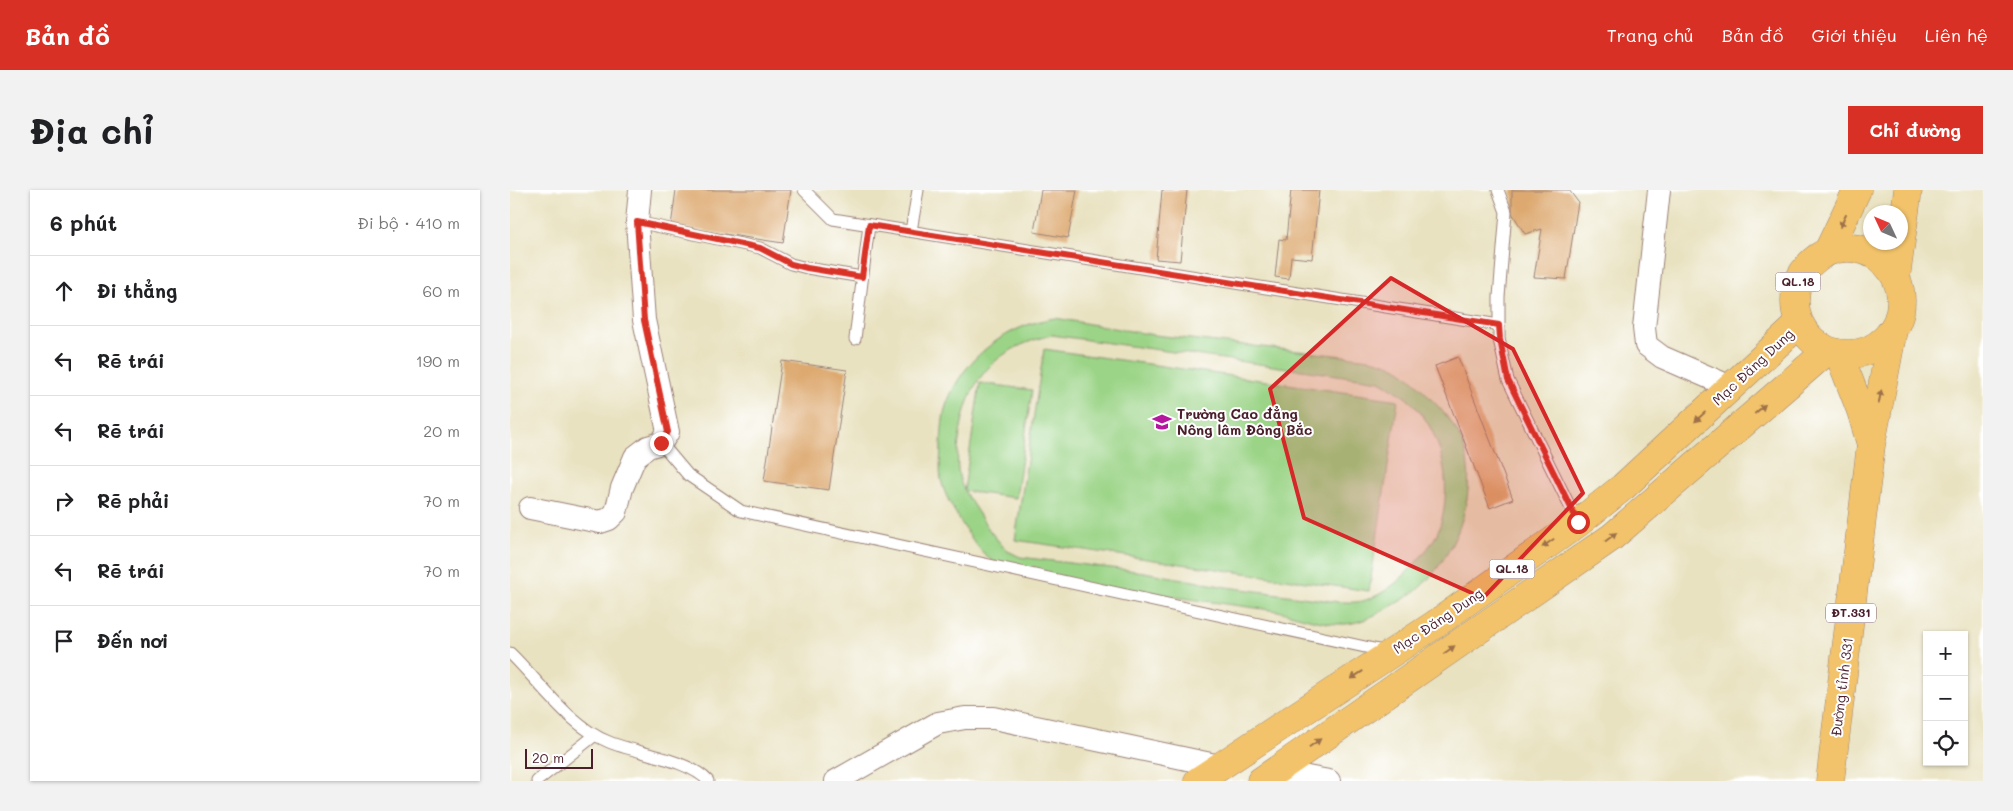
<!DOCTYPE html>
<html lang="vi">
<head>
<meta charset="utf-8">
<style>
	:root { --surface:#fff; --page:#f2f2f2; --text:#202124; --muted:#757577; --line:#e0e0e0; --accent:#d93025 }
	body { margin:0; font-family:Mali,sans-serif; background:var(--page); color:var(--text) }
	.controls { position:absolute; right:15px; bottom:15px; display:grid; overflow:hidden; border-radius:0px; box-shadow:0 1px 4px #0004 }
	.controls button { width:45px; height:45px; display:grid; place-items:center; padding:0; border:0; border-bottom:1px solid var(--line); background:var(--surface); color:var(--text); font:25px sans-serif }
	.compass { position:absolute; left:1353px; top:15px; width:45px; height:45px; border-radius:50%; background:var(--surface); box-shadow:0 1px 4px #0004; rotate:314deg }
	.scale { position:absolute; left:15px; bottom:12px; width:68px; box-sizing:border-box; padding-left:5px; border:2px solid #4a1f2b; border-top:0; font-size:14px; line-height:18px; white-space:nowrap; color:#4a1f2b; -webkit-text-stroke:4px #fff; paint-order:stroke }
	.stop { position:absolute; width:15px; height:15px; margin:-11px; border:4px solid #d93025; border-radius:50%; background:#fff }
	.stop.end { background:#d93025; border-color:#fff; box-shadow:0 1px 5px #0008 }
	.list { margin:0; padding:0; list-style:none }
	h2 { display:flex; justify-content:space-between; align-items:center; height:65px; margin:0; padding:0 20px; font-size:21px }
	h2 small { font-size:16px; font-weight:400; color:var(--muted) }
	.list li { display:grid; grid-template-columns:32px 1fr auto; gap:15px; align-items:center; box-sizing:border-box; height:70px; padding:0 20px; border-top:1px solid var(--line) }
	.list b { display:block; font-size:19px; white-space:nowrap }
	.list em { font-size:16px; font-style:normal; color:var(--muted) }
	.icon { flex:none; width:28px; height:28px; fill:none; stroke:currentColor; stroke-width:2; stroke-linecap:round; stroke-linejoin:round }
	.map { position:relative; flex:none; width:1473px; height:591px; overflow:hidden; border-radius:0px }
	header { display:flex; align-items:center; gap:30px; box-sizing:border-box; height:70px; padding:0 25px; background:var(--accent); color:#fff }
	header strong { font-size:24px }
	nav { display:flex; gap:28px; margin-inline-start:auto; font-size:18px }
	.intro { display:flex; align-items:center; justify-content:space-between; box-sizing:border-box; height:120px; padding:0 30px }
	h1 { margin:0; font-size:35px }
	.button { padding:12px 22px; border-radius:0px; background:var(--accent); color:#fff; font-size:18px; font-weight:700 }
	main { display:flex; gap:30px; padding:0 30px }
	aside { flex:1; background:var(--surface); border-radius:0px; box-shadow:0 1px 4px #0004 }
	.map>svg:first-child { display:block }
</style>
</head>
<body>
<header>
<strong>Bản đồ</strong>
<nav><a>Trang chủ</a><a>Bản đồ</a><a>Giới thiệu</a><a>Liên hệ</a></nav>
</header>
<div class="intro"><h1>Địa chỉ</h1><a class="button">Chỉ đường</a></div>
<main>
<aside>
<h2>6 phút<small>Đi bộ · 410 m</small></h2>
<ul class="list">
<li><svg class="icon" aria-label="ahead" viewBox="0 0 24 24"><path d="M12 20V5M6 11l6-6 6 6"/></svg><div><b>Đi thẳng</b></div><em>60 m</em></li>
<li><svg class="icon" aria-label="left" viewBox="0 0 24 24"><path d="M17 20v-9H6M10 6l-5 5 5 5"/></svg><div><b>Rẽ trái</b></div><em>190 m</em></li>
<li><svg class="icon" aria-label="left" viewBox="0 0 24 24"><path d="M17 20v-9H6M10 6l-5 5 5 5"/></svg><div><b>Rẽ trái</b></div><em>20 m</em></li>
<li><svg class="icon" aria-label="right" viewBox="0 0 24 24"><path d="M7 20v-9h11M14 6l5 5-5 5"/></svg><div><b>Rẽ phải</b></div><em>70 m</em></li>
<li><svg class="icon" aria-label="left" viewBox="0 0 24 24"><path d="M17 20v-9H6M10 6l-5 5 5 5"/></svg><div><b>Rẽ trái</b></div><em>70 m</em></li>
<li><svg class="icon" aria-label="arrive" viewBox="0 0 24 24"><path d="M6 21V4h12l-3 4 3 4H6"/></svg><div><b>Đến nơi</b></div></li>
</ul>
</aside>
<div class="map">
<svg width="1473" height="591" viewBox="0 0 1473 591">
	<rect width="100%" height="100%" fill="#fff"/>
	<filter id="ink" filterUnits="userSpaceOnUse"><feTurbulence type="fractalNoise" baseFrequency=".02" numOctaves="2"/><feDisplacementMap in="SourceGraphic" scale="10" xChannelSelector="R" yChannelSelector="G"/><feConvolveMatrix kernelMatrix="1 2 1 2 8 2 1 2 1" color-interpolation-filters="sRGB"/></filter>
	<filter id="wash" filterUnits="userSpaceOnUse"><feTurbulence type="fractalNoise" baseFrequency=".0096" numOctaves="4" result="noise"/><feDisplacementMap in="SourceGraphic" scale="20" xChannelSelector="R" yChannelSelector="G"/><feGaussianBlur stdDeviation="1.12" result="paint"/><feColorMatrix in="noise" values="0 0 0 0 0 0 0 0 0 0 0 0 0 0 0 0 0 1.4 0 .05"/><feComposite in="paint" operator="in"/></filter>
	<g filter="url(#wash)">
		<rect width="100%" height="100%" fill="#e9e2c1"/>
		<g fill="#9bd487" stroke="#727a59" fill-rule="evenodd">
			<path d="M545,128L644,145L860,169C888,174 900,186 919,207C934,222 949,239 955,260C968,309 944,368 907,400C898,407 887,413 878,418C865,425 851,433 835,434C814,435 789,426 768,421L518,387C507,382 494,378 484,372C471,364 460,346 452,334C444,320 434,305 431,289C429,278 431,266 431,255C432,241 432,226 437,213C454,167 497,135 545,128ZM542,145L870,191C882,198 894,205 904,215C935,248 944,302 927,344C922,354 914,363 907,371C893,388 877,403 856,410C848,413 838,412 829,412L716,397L634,382L510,367L496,360L480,341L454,301L506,308L522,200L470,193L454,300C446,285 447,268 449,251C456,191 482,159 542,145Z"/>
			<path d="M534,159L888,210L859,401L505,350Z"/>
		</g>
		<g id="blocks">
			<g fill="#dda96f">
				<path d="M166,0H281L273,53L161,36Z"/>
				<path d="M531,0H567L558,48L524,42Z"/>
				<path d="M652,0H677L670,71L646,69Z"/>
				<path d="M781,0H809L802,69L781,67L779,89L765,87L769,49L776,50Z"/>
				<path d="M1002,0H1059L1068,12L1056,89L1024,87L1032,39L1015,44L1002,23Z"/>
				<path d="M948,167L1003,309L980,318L925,176Z"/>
				<path d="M272,171L337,180L319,300L254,291Z"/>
			</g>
		</g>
	</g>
	<g filter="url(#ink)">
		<use href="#blocks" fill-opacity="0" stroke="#9a8076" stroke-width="1"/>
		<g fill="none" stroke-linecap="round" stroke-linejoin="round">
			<g stroke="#9a8076" stroke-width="13">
				<g id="lane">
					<path d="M294,0L323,29L989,135"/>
					<path d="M988,0L996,22L989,107V149L998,190L1068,333"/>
					<path d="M127,32L250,58L281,74L297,78L352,87"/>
					<path d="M401,41L408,0"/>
					<path d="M345,149L359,35"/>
					<path d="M151,253L178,285L231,321L878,462"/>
					<path d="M0,463C30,492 60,537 99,552C126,563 180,570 198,591"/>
					<path d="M27,591L84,546"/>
				</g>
			</g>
			<g stroke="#9a8076" stroke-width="24">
				<g id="street">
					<path d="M1149,0L1134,138L1136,155L1152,167L1221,197"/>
					<path d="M20,318L90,332L99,329L106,322L112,298L125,267L138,257L151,253L158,242L134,130L127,32L130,0"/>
					<path d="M765,581L819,591"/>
					<path d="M326,591L428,533L455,528H484L710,576"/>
				</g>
			</g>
			<g stroke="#9a8076" stroke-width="29">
				<g id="primary">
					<path d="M1329,164L1351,221L1360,251"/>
					<path d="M1320,591L1361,255L1383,140"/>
				</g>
			</g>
			<g stroke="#9a8076" stroke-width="29">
				<g id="highway">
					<circle cx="1338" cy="111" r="53"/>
					<path d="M1318,61L1347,0"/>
					<path d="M1386,87L1398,0"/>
					<path d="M688,591L924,435L1068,333L1113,297L1289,134"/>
					<path d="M751,591L1102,347L1317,161"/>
				</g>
			</g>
			<use href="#lane" stroke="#fff" stroke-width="11"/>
			<use href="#street" stroke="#fff" stroke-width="22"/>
			<use href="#primary" stroke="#f2c36a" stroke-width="28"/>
			<use href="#highway" stroke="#f2c36a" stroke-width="28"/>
		</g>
		<defs><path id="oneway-solid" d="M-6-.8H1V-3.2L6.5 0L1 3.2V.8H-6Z" transform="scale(1.25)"/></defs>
		<g fill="#9e714a">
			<use href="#oneway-solid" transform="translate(1333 31) rotate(116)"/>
			<use href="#oneway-solid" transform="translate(1370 207) rotate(-79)"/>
			<use href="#oneway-solid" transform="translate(1250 219) rotate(-41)"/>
			<use href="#oneway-solid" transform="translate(1190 227) rotate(137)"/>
			<use href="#oneway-solid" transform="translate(1101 347) rotate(-37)"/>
			<use href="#oneway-solid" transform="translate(1038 353) rotate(145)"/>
			<use href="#oneway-solid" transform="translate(939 460) rotate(-35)"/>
			<use href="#oneway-solid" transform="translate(847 485) rotate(147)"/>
			<use href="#oneway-solid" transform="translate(805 553) rotate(-35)"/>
		</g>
	</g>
	<g fill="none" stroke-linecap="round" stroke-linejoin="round" filter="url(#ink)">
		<path stroke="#d93025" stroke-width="6" d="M151,253L158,242L134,130L127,32L250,58L281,74L297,78L352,87L359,35L989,135L990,149L998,190L1068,332"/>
	</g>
	<path fill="#d62828" fill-opacity="0.2" stroke="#d62828" stroke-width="4" stroke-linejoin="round" d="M881,88L1003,159L1073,303L973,408L794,328L760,199Z"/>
	<defs>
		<g id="university-bare" transform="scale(1.5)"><path d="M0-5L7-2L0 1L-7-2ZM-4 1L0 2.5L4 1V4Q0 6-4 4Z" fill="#b5179e" stroke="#fff" stroke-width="2.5" paint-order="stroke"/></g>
	</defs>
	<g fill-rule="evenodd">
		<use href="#university-bare" x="652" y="232"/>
	</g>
	<g text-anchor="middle" stroke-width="4" stroke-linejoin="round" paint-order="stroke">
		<g fill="#fff" stroke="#80626b" stroke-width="1">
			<rect x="1265.5" y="82.5" width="45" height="19" rx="4"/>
			<rect x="979.5" y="369.5" width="45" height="19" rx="4"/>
			<rect x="1316" y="413.5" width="50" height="19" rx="4"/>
		</g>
		<g font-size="12" font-weight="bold" fill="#4a1f2b">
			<text x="1288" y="96">QL.18</text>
			<text x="1002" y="383">QL.18</text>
			<text x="1341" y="427">ĐT.331</text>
		</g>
		<g font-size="14" fill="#4a1f2b" stroke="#fff">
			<text transform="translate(1243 177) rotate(-43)" y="5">Mạc Đăng Dung</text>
			<text transform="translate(928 431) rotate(-34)" y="5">Mạc Đăng Dung</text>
			<text transform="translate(1332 497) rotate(-83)" y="5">Đường tỉnh 331</text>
		</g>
		<g font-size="14" font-weight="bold" fill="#4a1f2b" stroke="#fff" text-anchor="start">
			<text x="667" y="229">Trường Cao đẳng<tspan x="667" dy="16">Nông lâm Đông Bắc</tspan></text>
		</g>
	</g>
</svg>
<div class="controls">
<button>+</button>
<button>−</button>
<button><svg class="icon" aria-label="locate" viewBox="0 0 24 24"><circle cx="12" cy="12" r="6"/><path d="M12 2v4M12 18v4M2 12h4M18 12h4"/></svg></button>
</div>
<svg class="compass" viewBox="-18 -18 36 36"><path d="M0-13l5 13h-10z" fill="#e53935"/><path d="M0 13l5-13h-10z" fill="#757577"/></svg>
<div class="scale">20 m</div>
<div class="stop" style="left:1068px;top:332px"></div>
<div class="stop end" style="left:151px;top:253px"></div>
</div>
</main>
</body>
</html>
